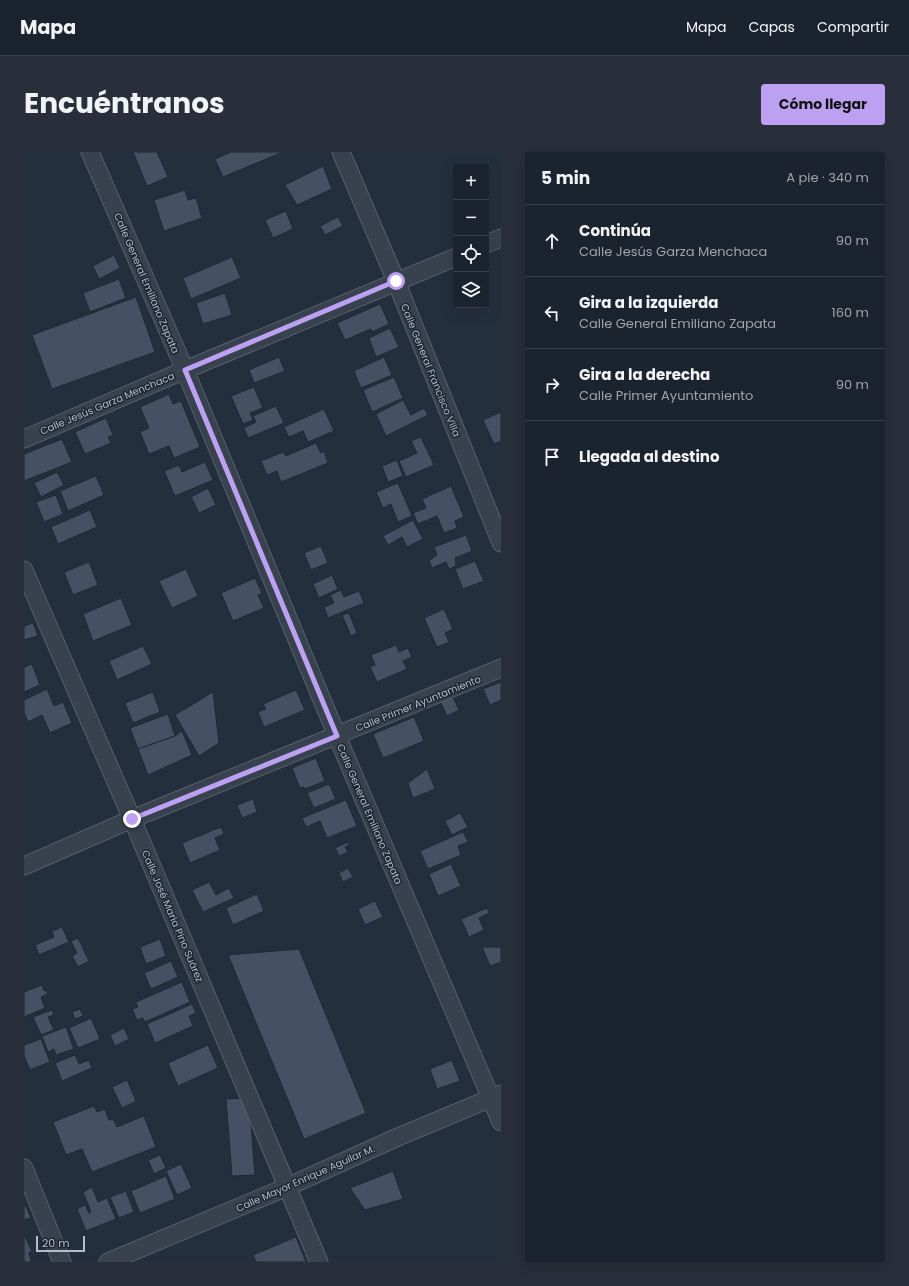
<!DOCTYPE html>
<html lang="es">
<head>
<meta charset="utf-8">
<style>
	:root { --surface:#1b232e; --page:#282f3a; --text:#f1f3f6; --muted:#a0a4aa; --line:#39404a; --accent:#bca0f2 }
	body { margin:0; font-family:Poppins,sans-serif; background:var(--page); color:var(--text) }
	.controls { position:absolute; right:12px; top:12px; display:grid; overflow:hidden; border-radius:4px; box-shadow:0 4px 16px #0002 }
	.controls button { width:36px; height:36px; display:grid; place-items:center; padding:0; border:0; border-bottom:1px solid var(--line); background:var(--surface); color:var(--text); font:20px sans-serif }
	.scale { position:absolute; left:12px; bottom:10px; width:49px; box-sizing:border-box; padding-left:4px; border:2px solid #b4bcc9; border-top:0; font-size:11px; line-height:14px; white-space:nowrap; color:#b4bcc9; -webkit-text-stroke:3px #1d2633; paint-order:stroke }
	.stop { position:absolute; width:12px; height:12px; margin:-9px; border:3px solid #bca0f2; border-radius:50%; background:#fff }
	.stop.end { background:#bca0f2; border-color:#fff; box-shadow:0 1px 4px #0008 }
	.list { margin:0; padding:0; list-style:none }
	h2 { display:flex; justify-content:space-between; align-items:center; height:52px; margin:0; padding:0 16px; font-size:17px }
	h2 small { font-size:13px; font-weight:400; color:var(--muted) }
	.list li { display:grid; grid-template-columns:26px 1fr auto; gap:12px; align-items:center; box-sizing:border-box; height:72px; padding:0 16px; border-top:1px solid var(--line) }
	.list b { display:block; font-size:15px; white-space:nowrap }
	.list p { margin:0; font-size:13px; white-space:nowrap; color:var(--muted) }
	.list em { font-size:13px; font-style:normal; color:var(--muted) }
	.icon { flex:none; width:22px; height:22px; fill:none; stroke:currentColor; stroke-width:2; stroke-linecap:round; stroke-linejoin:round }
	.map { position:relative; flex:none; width:477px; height:1110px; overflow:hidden; border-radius:4px }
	header { display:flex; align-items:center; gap:24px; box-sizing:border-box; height:56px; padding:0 20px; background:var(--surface); border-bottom:1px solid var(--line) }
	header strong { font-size:19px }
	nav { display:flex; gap:22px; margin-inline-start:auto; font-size:14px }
	.intro { display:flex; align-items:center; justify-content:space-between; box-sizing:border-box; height:96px; padding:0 24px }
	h1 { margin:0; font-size:28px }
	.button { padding:10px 18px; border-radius:4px; background:var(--accent); color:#111; font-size:14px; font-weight:700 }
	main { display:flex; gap:24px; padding:0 24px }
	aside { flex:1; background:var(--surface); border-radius:4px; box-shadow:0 4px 16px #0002 }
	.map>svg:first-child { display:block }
</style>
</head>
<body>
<header>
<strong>Mapa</strong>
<nav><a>Mapa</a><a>Capas</a><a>Compartir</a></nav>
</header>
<div class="intro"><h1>Encuéntranos</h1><a class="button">Cómo llegar</a></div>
<main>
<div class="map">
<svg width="477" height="1110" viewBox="0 0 477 1110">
	<rect width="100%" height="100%" fill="#242f3e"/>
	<g fill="#455162" stroke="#1f2835">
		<path d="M109,0H133L144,25L123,34Z"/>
		<path d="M207,0H259L199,25L191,7Z"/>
		<path d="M299,14L308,37L273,53L261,33Z"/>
		<path d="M161,38L164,48L172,46L178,66L140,79L130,48Z"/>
		<path d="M262,59L269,77L249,86L241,68Z"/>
		<path d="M314,65L319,74L301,83L296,74Z"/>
		<path d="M90,103L96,116L75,127L69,114Z"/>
		<path d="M208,105L217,126L167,147L159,126Z"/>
		<path d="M95,127L102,146L66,160L59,141Z"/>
		<path d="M201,141L208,163L179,172L172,151Z"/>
		<path d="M112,145L131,200L28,237L8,183Z"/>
		<path d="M356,152L365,172L348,180L347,177L321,188L313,171Z"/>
		<path d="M366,176L375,195L352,205L345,186Z"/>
		<path d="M255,205L261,219L230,231L225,218Z"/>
		<path d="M360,205L368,223L337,236L330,219Z"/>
		<path d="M370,225L379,246L348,260L339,238Z"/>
		<path d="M230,235L239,256L226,261L229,268L219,272L207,244Z"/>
		<path d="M145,242L149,252L157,249L176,295L150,306L145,294L125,302L116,280L125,276L116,255Z"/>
		<path d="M379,248L387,263L400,256L404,263L362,284L352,262Z"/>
		<path d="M252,254L260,271L224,286L220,276L232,270L229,264Z"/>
		<path d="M300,257L310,279L284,290L279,279L265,285L260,275Z"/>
		<path d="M477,260V289L470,292L459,268Z"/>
		<path d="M82,266L89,283L84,285L87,291L61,302L51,280Z"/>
		<path d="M397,285L410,313L382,325L375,309L393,301L387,289Z"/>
		<path d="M38,287L48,310L0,329V302Z"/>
		<path d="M292,291L297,301L300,299L304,311L257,330L253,319L243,323L237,309L259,300L262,304Z"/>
		<path d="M373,308L379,324L364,330L358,314Z"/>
		<path d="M181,310L189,328L151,344L140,319L155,313L158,320Z"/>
		<path d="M33,320L40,333L17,345L10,331Z"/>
		<path d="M72,324L80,343L44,359L36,339Z"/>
		<path d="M374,331L388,364L374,370L367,352L359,356L352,340Z"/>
		<path d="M427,334L440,365L431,369L433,376L420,381L413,364L394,372L389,361L402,356L398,347Z"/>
		<path d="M184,336L192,353L175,361L167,345Z"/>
		<path d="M32,343L39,362L20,370L12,350Z"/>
		<path d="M66,358L73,375L34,392L27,375Z"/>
		<path d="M389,368L399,387L383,395L378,385L364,393L359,384Z"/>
		<path d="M442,383L448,399L431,406L432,414L425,417L422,410L408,416L405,409L413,403L410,395Z"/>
		<path d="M297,394L304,411L287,418L280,401Z"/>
		<path d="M451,409L460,429L439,437L431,417Z"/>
		<path d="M65,410L74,433L49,443L40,420Z"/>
		<path d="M162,417L174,444L148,456L135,429Z"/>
		<path d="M308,423L314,437L295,446L289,432Z"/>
		<path d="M231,426L238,441L234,443L240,456L209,469L197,441Z"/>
		<path d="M317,438L320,445L335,439L340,451L304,466L300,455L310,451L306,443Z"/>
		<path d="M97,446L108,473L69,489L59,462Z"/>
		<path d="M420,457L429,477L421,481L425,490L413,495L400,466Z"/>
		<path d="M325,461L333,481L327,484L318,463Z"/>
		<path d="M9,471L14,484L0,488V474Z"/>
		<path d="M372,493L375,500L384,496L388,505L379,509L383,517L353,530L346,515L351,513L347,503Z"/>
		<path d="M119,494L128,512L93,528L85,509Z"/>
		<path d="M8,512L16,533L0,540V515Z"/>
		<path d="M477,530V548L466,553L459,537Z"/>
		<path d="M23,537L30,554L39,550L48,571L26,581L18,563L4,570L0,560V548Z"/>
		<path d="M272,538L281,558L240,575L234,560L242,557L239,552Z"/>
		<path d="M129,540L136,560L109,571L101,551Z"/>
		<path d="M189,540L195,591L175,604L151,563Z"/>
		<path d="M428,543L435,558L423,564L416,549Z"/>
		<path d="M144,562L151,584L114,597L106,576Z"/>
		<path d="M390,565L400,589L359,606L349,582Z"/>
		<path d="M158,579L168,603L124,623L114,597L151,584Z"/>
		<path d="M292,606L301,629L281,637L280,635L276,636L268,616Z"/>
		<path d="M403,617L411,637L389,646L384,631Z"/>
		<path d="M305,632L312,647L290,656L283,641Z"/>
		<path d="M229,647L233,660L218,666L213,653Z"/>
		<path d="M322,648L333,674L303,686L296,669L282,675L278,666Z"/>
		<path d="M436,661L444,675L428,683L421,669Z"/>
		<path d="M197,675L200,682L191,686L196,698L166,711L158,691Z"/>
		<path d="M439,680L444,690L434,694L437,703L404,717L396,699Z"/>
		<path d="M324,690L325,693L321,695L324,700L315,704L311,696Z"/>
		<path d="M427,712L437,734L414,744L405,722Z"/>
		<path d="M324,716L329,725L319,730L315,721Z"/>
		<path d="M185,730L192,743L205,736L210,746L179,760L168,738Z"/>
		<path d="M233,742L240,759L209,773L202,756Z"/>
		<path d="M351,749L359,765L341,773L334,757Z"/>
		<path d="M463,756L465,761L455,766L460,778L445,785L437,767Z"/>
		<path d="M38,775L45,790L15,803L11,793L30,785L28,779Z"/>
		<path d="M54,786L65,809L54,815L48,804L53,801L47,789Z"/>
		<path d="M136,787L142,804L122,812L116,795Z"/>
		<path d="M458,795H477V810L466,814Z"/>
		<path d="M275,797L342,961L280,987L204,803Z"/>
		<path d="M147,809L154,825L127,837L120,821Z"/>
		<path d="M158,830L166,850L121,870L119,866L113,868L108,857L114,855L112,850Z"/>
		<path d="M18,833L20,839L22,838L24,842L17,845L21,856L0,865V840Z"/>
		<path d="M168,852L172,861L165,864L169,874L131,891L123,872Z"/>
		<path d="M56,857L59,864L51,867L48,860Z"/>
		<path d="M28,858L30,863L24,865L30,878L17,883L9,865Z"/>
		<path d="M67,866L76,887L54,896L45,876Z"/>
		<path d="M42,875L50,897L32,903L30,897L24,900L18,884Z"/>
		<path d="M100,876L105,887L91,894L86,883Z"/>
		<path d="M17,887L26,910L6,918L0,904V893Z"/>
		<path d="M184,893L194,916L154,934L144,911Z"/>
		<path d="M51,903L55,912L65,908L68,916L38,929L31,911Z"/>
		<path d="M428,908L436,929L413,937L406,917Z"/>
		<path d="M103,928L112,949L98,956L88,935Z"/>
		<path d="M225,946L231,1023L208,1024L202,947Z"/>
		<path d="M70,954L73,960L81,957L85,968L89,967L93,975L120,964L132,995L68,1020L58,997L42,1003L29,970Z"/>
		<path d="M136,1003L142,1016L130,1022L124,1008Z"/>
		<path d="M157,1012L168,1036L153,1043L142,1019Z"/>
		<path d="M369,1019L379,1047L341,1058L326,1036Z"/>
		<path d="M142,1024L151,1047L116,1061L107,1039Z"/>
		<path d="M68,1035L74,1050L83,1046L92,1067L62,1079L53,1057L61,1053L65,1061L67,1060L59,1040Z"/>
		<path d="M102,1039L110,1060L95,1066L86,1045Z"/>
		<path d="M0,1054H2L7,1066L0,1068Z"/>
		<path d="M0,1082L8,1100L5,1101L7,1110H0Z"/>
		<path d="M272,1085L282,1110H232L229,1103Z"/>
	</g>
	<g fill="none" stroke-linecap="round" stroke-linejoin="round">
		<g stroke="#565f6c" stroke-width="19">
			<g id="minor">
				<path d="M66,0L161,218L313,584L477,970"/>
				<path d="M317,0L372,129L477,391"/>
				<path d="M462,92L477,86"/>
				<path d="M0,287L161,218L432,105"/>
				<path d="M0,418L108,667L295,1110"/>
				<path d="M0,714L108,667L477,516"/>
				<path d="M0,1016L38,1110"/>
				<path d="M84,1110L263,1035L374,985L477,942"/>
			</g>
		</g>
		<use href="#minor" stroke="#38414e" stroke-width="17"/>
	</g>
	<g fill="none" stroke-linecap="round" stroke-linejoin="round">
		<path stroke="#bca0f2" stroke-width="5" d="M108,667L313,584L161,218L372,129"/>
	</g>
	<g text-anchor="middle" stroke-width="3" stroke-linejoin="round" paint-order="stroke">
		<g font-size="10" fill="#b4bcc9" stroke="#1d2633">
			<text transform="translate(123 131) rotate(67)" y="4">Calle General Emiliano Zapata</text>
			<text transform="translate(407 218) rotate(68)" y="4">Calle General Francisco Villa</text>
			<text transform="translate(83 251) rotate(-23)" y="4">Calle Jesús Garza Menchaca</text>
			<text transform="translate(394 551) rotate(-22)" y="4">Calle Primer Ayuntamiento</text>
			<text transform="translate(346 662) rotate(67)" y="4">Calle General Emiliano Zapata</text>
			<text transform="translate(149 764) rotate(67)" y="4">Calle José María Pino Suárez</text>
			<text transform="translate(281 1026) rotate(-24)" y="4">Calle Mayor Enrique Aguilar M.</text>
		</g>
	</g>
</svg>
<div class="controls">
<button>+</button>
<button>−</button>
<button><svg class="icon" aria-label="locate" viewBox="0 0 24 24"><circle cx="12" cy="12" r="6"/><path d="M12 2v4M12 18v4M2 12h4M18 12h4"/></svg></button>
<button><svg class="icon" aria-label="layers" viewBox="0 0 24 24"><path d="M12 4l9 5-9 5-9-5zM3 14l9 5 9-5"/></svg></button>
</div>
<div class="scale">20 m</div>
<div class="stop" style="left:372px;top:129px"></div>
<div class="stop end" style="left:108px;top:667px"></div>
</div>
<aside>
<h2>5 min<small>A pie · 340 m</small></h2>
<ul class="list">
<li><svg class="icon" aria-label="ahead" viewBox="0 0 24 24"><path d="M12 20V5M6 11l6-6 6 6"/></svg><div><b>Continúa</b><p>Calle Jesús Garza Menchaca</p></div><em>90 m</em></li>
<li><svg class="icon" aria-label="left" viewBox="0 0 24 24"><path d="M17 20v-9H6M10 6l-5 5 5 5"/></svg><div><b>Gira a la izquierda</b><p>Calle General Emiliano Zapata</p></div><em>160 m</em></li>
<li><svg class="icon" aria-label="right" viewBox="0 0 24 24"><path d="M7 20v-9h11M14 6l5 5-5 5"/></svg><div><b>Gira a la derecha</b><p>Calle Primer Ayuntamiento</p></div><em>90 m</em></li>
<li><svg class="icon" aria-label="arrive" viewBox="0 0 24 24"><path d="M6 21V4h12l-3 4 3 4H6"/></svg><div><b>Llegada al destino</b></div></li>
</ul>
</aside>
</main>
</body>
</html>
